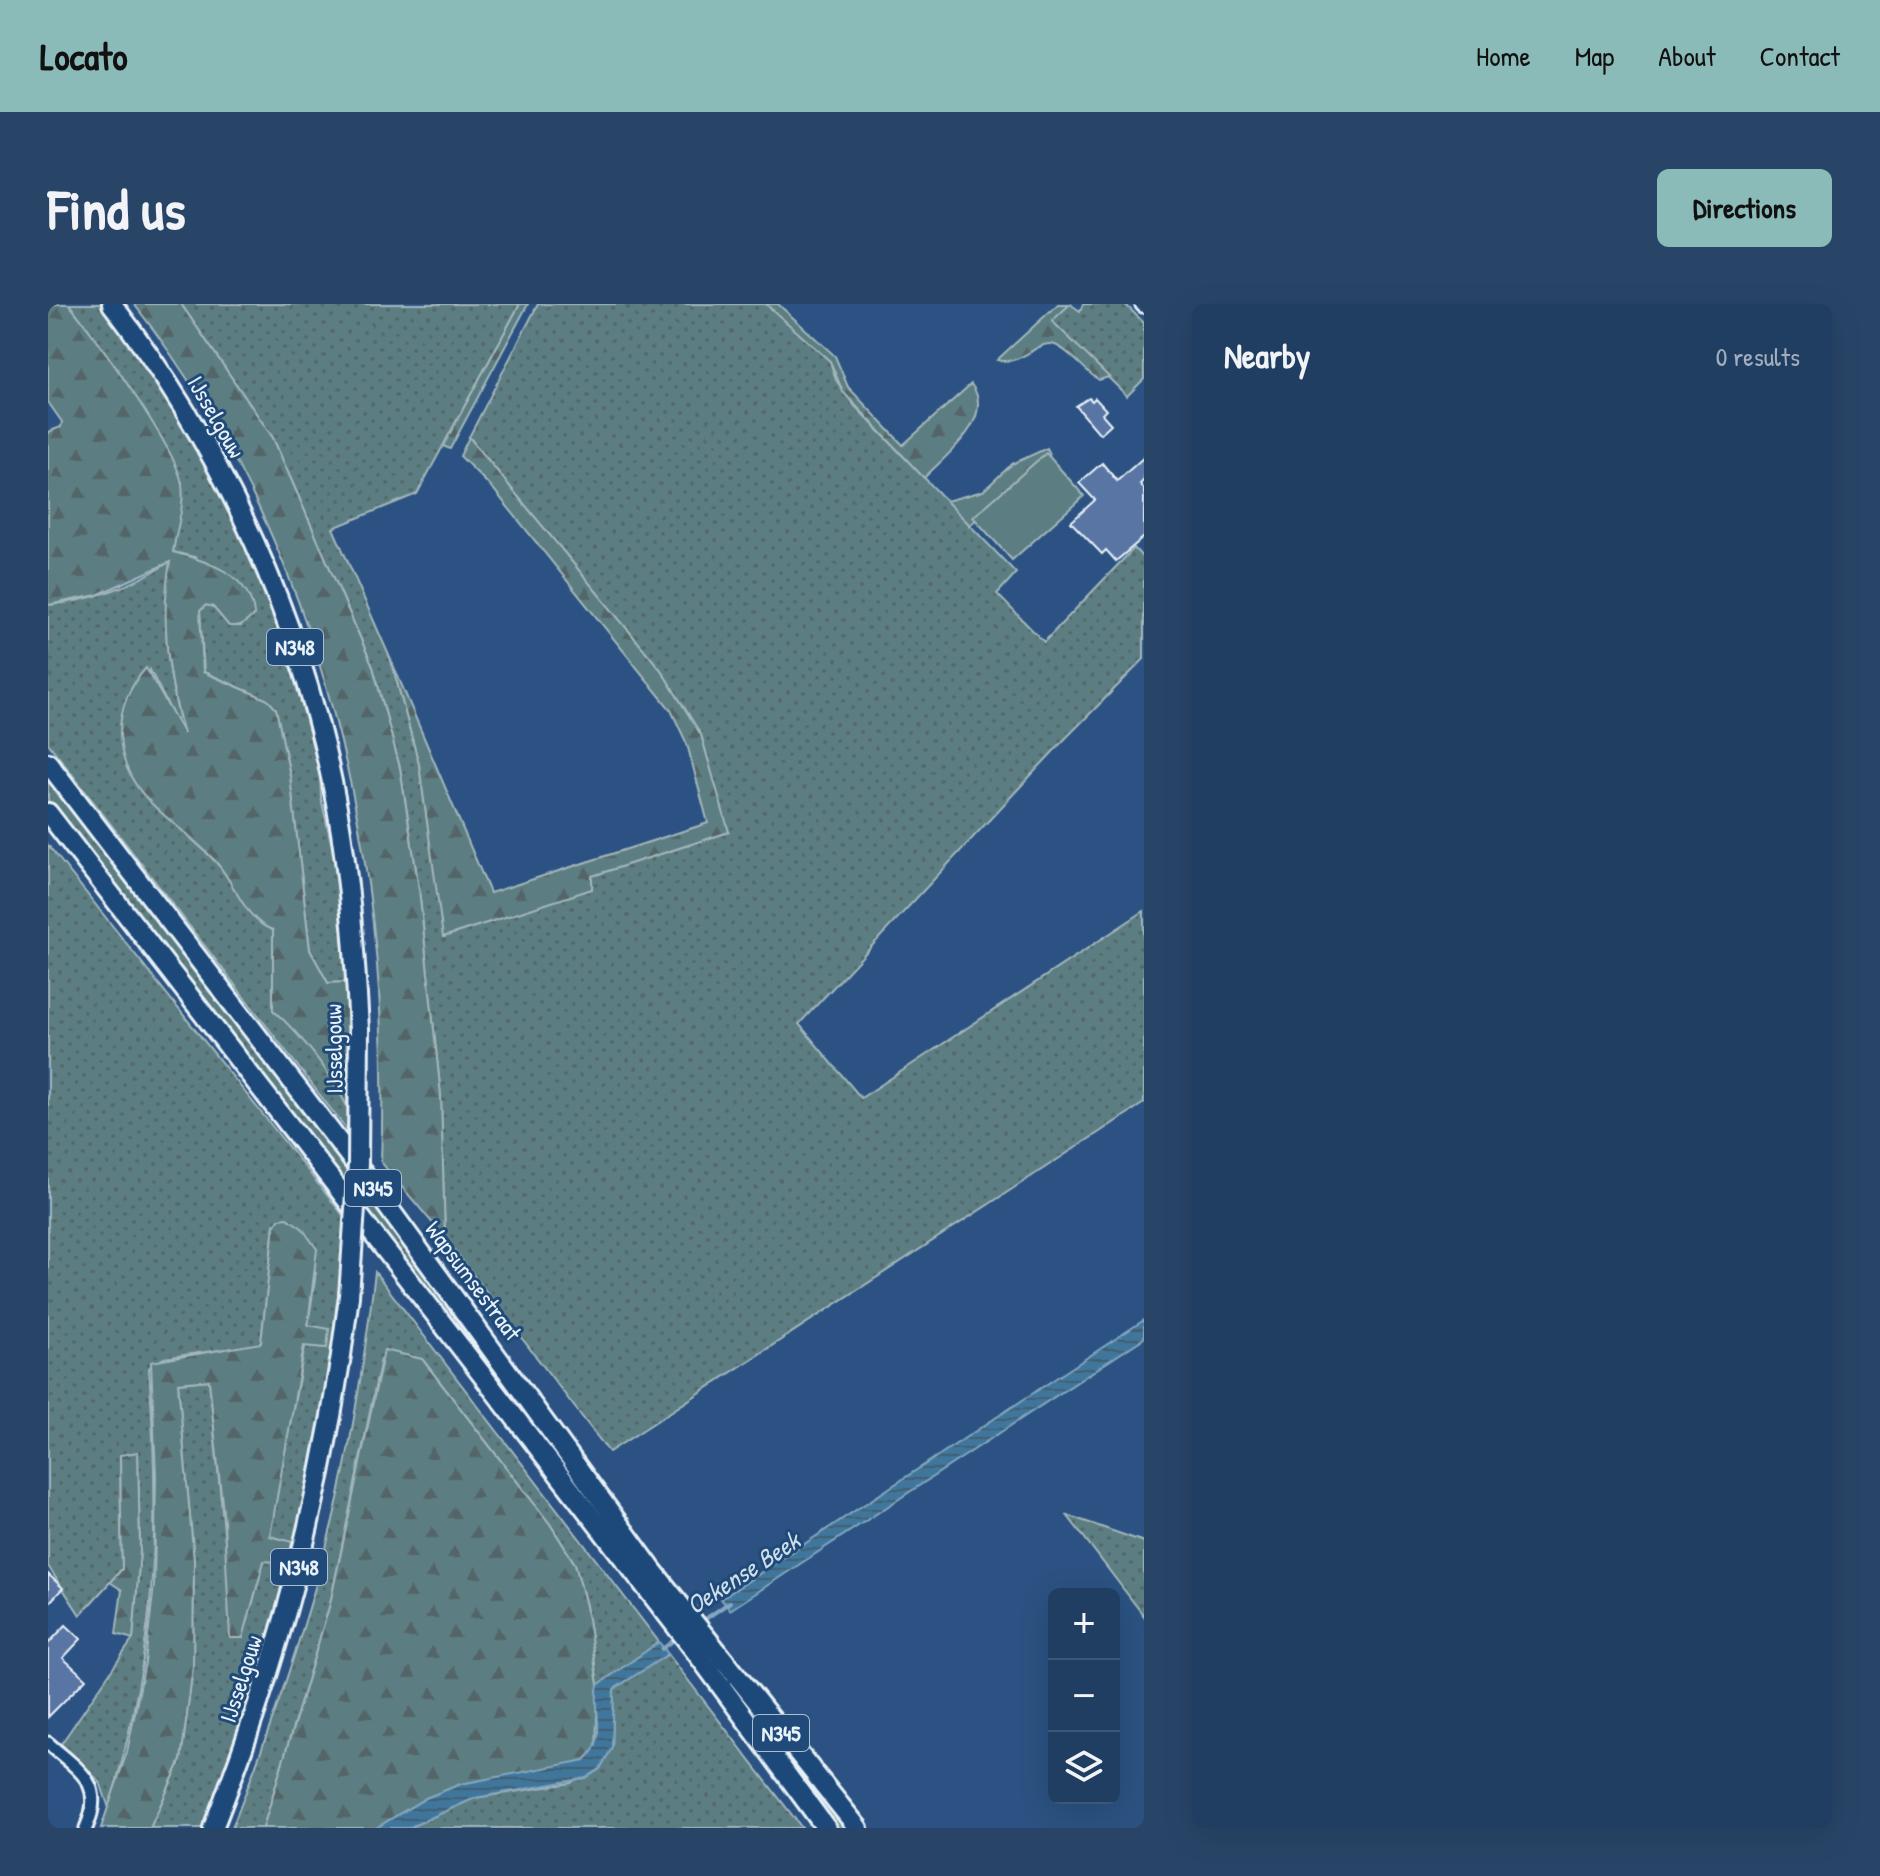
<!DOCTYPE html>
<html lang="en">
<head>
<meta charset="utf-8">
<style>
	:root { --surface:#203e62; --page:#284568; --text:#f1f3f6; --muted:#a2aebe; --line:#3d5777; --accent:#8bbbb9 }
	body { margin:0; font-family:"Patrick Hand",sans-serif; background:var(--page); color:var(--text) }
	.controls { position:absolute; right:24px; bottom:24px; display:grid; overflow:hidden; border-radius:12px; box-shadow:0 8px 32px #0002 }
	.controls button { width:72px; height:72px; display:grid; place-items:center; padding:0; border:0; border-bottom:2px solid var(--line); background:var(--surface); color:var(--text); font:40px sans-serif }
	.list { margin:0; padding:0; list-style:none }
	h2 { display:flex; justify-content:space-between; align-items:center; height:104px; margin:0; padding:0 32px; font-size:34px }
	h2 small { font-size:26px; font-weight:400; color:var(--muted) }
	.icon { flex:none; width:44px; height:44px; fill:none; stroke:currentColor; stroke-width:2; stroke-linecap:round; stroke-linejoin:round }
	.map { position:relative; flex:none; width:1096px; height:1524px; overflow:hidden; border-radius:12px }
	header { display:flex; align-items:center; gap:48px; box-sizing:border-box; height:112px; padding:0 40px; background:var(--accent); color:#111 }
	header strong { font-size:38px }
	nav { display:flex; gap:44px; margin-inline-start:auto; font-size:28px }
	.intro { display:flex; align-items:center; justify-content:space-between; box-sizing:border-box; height:192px; padding:0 48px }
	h1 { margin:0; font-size:56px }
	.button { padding:20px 36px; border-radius:12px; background:var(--accent); color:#111; font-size:28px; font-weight:700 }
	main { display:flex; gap:48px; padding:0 48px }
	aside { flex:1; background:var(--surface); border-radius:12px; box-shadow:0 8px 32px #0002 }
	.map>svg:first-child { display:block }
</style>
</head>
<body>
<header>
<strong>Locato</strong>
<nav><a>Home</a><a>Map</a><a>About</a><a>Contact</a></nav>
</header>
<div class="intro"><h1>Find us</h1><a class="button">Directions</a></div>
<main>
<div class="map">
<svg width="1096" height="1524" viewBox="0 0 1096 1524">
	<defs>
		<pattern id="grass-dots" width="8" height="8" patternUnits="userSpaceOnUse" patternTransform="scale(2)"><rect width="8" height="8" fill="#5c7d81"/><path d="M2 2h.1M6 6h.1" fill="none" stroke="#526568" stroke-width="1.8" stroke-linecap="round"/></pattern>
		<pattern id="forest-firs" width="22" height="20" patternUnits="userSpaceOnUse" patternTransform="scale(2)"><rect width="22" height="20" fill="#5c7d81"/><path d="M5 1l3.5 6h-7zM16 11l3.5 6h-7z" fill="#526568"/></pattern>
		<pattern id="water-rules" width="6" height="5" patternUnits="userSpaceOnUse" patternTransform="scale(2)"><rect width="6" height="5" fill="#3f769b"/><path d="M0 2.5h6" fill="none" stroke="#425f72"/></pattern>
	</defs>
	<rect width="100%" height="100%" fill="#2b5282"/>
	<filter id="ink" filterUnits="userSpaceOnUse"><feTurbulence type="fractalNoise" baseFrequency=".0125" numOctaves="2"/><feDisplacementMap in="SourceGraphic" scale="16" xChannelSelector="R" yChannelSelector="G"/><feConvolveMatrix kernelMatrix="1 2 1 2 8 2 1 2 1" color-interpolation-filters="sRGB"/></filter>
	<g filter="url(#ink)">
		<g fill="url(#grass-dots)" stroke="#a2b7bc" stroke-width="2">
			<path d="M21,0H57L109,68L189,217L233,324L272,466L273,494L289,564L299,678L280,679L262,646L242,472L228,405L220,396L156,368L152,307L158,301L165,302L181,322L147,253L125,248L134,178L95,105Z"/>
			<path d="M133,0H472L369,190L285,224L343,356L371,460L396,633L543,585L544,572L680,528L653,431L613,366L421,133L490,0H718L782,57L788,76L806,101L968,269L949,290L996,338L1086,244L1096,255V355L1015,437L751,720L813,794L1096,607V799L561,1148L397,934L393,792L371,585L352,464L325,363L225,134Z"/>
			<path d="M1022,0L1032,7L1035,0H1077L1096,19V75L1079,92L1003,17Z"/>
			<path d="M123,257C112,316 120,377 137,435L102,366L79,464C105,510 151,534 183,576C198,595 200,618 225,626V706C252,730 288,764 298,800C301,808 299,818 299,826L0,439V301C43,297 87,281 123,257Z"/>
			<path d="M0,472L181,703L638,1319L0,498Z"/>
			<path d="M0,541L298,915C286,1034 274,1154 242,1270C217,1356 187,1440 156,1524H102L133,1456L145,1363L146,1257L130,1079L161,1076L180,1267L205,1298L216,1256L239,1258L244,1238L221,1232L257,1042L278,1044L260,1021L268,969L226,921L213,1040L116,1054L101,1064C113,1227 108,1346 61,1504L52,1478L13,1440L85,1335L92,1246L90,1149L72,1152L74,1265L32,1311L0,1262Z"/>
			<path d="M327,968L611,1338L550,1381L538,1302L527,1260L502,1220L375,1056L333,1055L282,1300L215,1524H184C223,1424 260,1320 285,1216C305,1135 317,1051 327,968Z"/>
			<path d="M1019,1211L1096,1238V1312Z"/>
			<path d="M653,1335L802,1524H792L647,1339Z"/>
			<path d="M620,1350L754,1524H360L427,1494L523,1479L564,1444L566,1385Z"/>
		</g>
		<g fill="url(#forest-firs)" stroke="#a2b7bc" stroke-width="2">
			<path d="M0,0H21C46,31 130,146 134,181C137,202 128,227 125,248C159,257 203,270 206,311L193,322H181L165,303L158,301L152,307L155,368L220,396L228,405L242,472L262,646L280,679L299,678V802C280,765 256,734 225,706V626C197,617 187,579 168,558C149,536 124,520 104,500C64,461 61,405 98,364L136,430C120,374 112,315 122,258L49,291L0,301V128L13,123L14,118L0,98Z"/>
			<path d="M86,0H133L225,134L325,363L352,464L371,585L393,792L397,934L333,858C345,556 275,242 86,0Z"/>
			<path d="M472,0H480L402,145L395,142Z"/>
			<path d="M718,0H730L787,52L800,83L855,141L923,80C949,114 897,152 876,174L795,88L782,57Z"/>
			<path d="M1010,0H1022L1004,17L1061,73L1051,76C1036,67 1023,47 1007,41C991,34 974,63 949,56Z"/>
			<path d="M421,133L613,366L653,431L681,528L544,572V585L395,633L371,460L343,356L442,589L660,519L639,440L623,406L447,187L412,152Z"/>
			<path d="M999,144L1002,150L922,221L898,197L935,187L964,160Z"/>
			<path d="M239,914L254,924L269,945L260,1021L281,1025L279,1044L256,1042L222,1232L244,1238L240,1259L216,1257L195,1334H182L176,1218L161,1076L130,1079L146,1257L145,1363L133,1456L102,1524H53L79,1448L97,1358L106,1281L108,1172L103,1058L213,1039L226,922L231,915Z"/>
			<path d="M336,1046L374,1055L502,1220L527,1260L538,1302L550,1381L548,1444L537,1456L527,1460L413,1480L378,1494L328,1524H215L282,1300Z"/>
			<path d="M90,1148L92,1246L85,1335L68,1330L74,1286L62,1278L74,1265L72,1151Z"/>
		</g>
		<path fill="#5c7d81" stroke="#a2b7bc" stroke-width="2" d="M998,149L1036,192L964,256L925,213Z"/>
		<g fill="url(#water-rules)" stroke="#83a7c0" stroke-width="2">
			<path d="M1096,1016V1034L682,1306L673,1295Z"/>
			<path d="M611,1338L620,1350L566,1385L564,1444L552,1465L538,1474L427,1494L360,1524H328L378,1494L413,1480L537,1456C561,1435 544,1407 550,1381Z"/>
		</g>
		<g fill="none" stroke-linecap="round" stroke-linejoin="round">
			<g stroke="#83a7c0" stroke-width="4">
				<path d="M653,1318L682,1298"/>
				<path d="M614,1345L629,1334"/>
			</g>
		</g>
		<g fill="#5974a4" stroke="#e8f1f8" stroke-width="2">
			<path d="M1041,94L1044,97L1047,94L1058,106L1054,110L1063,120L1052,130L1028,102Z"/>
			<path d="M1096,153V176L1092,180L1096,185V233L1068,257L1058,246L1054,250L1023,218L1047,196L1031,179L1054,159L1069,177Z"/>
			<path d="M0,1270L15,1284L0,1300Z"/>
			<path d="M18,1321L33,1335L15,1354L38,1375L0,1413V1340Z"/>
		</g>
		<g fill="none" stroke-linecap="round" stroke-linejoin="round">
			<g stroke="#e8f1f8" stroke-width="17">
				<path id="minor" d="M0,1439C31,1467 58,1479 38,1524"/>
			</g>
			<g stroke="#e8f1f8" stroke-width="20">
				<path id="tertiary" d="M1095,0L1096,1"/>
			</g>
			<g stroke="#e8f1f8" stroke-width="24">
				<g id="primary">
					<path d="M64,0C177,148 256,320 289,504C302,577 307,652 311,726"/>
					<path d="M0,459L326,884L605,1267L810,1524"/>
					<path d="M0,509L645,1344L778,1524"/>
					<path d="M165,1524C233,1352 279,1176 301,992"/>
				</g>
			</g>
			<use href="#minor" stroke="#1f4a7a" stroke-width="11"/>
			<use href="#tertiary" stroke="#1f4a7a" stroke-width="14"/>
			<use href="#primary" stroke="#1f4a7a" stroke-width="18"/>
			<g stroke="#e8f1f8" stroke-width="24" stroke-linecap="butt">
				<path id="primary-bridge" d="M301,992L310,860L311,726"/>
			</g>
			<use href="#primary-bridge" stroke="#1f4a7a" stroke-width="18"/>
		</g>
	</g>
	<g text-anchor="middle" stroke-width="6" stroke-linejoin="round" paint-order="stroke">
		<g fill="#1f4a7a" stroke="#acbfd2" stroke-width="2">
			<rect x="219" y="325" width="56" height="36" rx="6"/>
			<rect x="297" y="866" width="56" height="36" rx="6"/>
			<rect x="223" y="1245" width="56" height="36" rx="6"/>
			<rect x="705" y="1411" width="56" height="36" rx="6"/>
		</g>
		<g font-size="22" font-weight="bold" fill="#e8f1f8">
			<text x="247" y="351">N348</text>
			<text x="325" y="892">N345</text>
			<text x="251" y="1271">N348</text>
			<text x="733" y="1437">N345</text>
		</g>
		<g font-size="24" fill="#e8f1f8" stroke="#1f4a7a">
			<text transform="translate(168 113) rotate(60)" y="8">IJsselgouw</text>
			<text transform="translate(286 745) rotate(-91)" y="8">IJsselgouw</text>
			<text transform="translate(425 977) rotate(53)" y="8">Wapsumsestraat</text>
			<text transform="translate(193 1375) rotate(-72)" y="8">IJsselgouw</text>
		</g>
		<g font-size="26" font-style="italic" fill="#cfdfea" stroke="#1f4a7a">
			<text transform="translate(695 1269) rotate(-33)" y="9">Oekense Beek</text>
		</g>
	</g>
</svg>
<div class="controls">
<button>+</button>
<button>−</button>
<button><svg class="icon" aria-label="layers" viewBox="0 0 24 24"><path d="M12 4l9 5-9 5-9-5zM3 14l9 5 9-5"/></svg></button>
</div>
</div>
<aside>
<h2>Nearby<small>0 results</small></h2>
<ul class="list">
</ul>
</aside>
</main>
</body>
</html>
